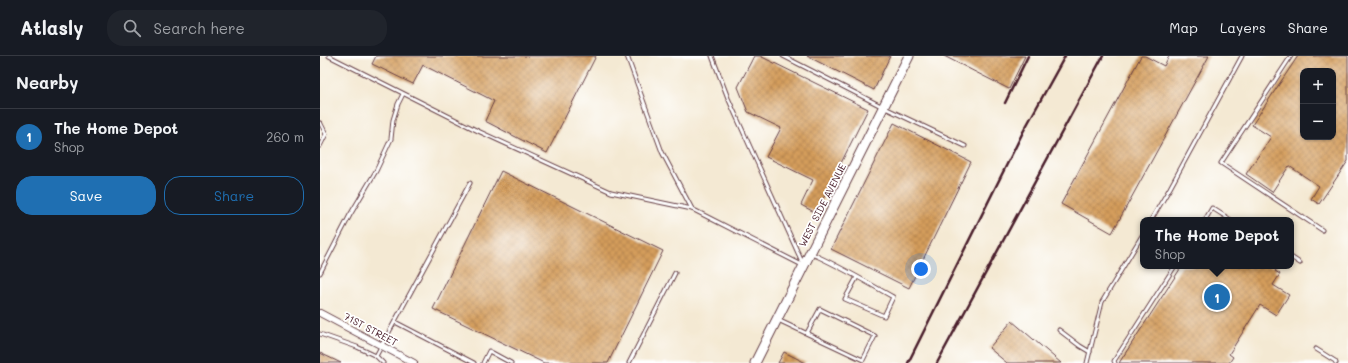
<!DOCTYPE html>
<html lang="en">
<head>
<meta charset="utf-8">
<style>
	:root { --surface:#171b24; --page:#20242c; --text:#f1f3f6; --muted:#9ea1a6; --line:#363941; --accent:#1f6fb2 }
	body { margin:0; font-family:Mali,sans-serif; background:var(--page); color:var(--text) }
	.controls { position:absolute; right:12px; top:12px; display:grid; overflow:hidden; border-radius:8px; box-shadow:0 1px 3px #0004 }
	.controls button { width:36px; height:36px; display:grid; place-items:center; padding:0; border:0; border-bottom:1px solid var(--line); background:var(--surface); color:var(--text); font:20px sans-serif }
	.you { position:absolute; left:601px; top:213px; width:14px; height:14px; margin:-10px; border:3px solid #fff; border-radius:50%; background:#1a73e8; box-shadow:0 0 0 6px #1a73e833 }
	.badge { display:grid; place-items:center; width:26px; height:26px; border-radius:50%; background:var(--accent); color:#fff; font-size:13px; font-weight:700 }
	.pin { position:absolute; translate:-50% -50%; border:2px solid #fff; box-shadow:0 1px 4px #0006 }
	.popup { position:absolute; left:820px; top:161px; width:154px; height:52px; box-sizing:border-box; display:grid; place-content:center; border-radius:8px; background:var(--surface); filter:drop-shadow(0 1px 3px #0005); font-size:13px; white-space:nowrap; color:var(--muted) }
	.popup b { font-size:15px; color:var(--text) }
	.popup::after { content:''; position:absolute; left:50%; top:100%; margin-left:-8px; border:8px solid transparent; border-top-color:var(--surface) }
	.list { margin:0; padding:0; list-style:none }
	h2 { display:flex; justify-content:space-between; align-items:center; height:52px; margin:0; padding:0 16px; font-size:17px }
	h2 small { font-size:13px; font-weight:400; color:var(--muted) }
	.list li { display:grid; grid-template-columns:26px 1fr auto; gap:12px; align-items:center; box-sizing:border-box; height:56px; padding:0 16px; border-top:1px solid var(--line) }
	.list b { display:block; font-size:15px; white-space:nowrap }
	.list p { margin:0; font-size:13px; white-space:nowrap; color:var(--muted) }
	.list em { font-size:13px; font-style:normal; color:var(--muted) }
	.actions { display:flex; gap:8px; padding:12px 16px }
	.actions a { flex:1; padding:9px 0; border:1px solid var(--accent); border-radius:16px; text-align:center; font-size:14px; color:var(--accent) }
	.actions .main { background:var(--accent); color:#fff }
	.icon { flex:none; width:22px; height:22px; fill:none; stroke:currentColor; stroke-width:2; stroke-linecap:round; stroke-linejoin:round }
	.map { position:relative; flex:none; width:1028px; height:307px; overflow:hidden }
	header { display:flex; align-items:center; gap:24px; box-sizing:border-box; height:56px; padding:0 20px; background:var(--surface); border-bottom:1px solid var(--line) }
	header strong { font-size:19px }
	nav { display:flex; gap:22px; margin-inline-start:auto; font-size:14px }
	.search { width:280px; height:36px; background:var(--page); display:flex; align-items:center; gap:10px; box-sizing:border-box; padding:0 14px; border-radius:16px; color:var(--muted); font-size:15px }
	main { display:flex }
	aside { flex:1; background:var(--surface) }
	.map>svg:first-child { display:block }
</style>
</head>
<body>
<header>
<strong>Atlasly</strong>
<div class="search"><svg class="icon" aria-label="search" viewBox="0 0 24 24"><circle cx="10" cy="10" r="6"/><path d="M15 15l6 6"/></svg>Search here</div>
<nav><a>Map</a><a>Layers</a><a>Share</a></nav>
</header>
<main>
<aside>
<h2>Nearby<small></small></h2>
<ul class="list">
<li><span class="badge">1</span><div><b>The Home Depot</b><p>Shop</p></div><em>260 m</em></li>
</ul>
<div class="actions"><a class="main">Save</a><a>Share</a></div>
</aside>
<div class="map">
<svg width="1028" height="307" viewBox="0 0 1028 307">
	<defs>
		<pattern id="building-cross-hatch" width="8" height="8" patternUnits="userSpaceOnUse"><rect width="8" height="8" fill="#d49d5c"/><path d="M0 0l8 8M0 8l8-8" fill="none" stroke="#ae7f4c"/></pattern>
	</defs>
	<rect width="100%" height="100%" fill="#fff"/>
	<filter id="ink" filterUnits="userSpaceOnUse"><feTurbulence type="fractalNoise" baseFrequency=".025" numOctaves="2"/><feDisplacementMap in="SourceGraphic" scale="8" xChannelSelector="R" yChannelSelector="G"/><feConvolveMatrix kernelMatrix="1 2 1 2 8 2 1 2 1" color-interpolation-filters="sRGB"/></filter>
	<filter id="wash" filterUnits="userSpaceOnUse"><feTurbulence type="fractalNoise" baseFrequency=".012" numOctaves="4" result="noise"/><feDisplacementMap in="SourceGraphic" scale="16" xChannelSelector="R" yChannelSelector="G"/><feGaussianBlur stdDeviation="0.9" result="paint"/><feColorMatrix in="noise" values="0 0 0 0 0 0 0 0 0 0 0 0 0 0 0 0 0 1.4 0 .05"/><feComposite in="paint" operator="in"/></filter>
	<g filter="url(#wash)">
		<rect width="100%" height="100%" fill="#f4e9d3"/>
		<g id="blocks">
			<g fill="url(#building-cross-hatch)" fill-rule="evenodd">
				<path d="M56,0H276L227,97L165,65L174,45L103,9L93,28L52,8Z"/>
				<path d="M434,0H440L548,53L496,157L481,149L493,124L446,101L461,72L428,56L418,31Z"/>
				<path d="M487,0H570L554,34Z"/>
				<path d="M624,0H705L689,33Z"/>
				<path d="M821,0H825L844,10L849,0H889L792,177L741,148Z"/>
				<path d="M978,0H1028V105L999,148L991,143L999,130L969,110L952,136L926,118L951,81L932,69ZM983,15H1013V81H983Z"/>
				<path d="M574,67L651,106L589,232L511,193Z"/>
				<path d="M181,115L343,195L288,307H224L113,253Z"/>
				<path d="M862,210H959L955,215L960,218L953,229L969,239L956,259L940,249L909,298L913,301L909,307H799Z"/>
				<path d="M692,265L741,307H687L669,292Z"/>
				<path d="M464,296L486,307H458Z"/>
				<path d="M0,297L21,307H0Z"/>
			</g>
		</g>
	</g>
	<g filter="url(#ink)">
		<use href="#blocks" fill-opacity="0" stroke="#643d44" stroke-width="1"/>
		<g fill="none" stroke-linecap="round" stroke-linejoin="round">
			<g stroke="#643d44" stroke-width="5">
				<g id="lane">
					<path d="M9,0L158,75L291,136L372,153L482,209"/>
					<path d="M307,0L342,96L372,153"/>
					<path d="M392,0L408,42L483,208"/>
					<path d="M463,0L563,51L645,90"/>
					<path d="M971,0L901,107L1002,174"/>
					<path d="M0,67L1,68L6,78L0,90"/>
					<path d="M831,164L850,132L922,0"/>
					<path d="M885,164L892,152L911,164"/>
					<path d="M492,198C520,210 546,226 573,241L564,260L525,243L537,221"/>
					<path d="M971,201L980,207"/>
					<path d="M0,217L30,159L56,115L71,83L73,64L78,48L83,38"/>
					<path d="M458,264L543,304L555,280L500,253L487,277"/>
					<path d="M75,266L154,307"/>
					<path d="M739,274L760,290L770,296"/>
					<path d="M0,278L37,291L56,300"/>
					<path d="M996,293L1015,305L1016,307"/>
					<path d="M63,307L56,300C87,242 119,185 150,127"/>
					<path d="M163,307L169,295L191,307"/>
					<path d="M309,307L355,217"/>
					<path d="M767,307L782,246L823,178"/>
					<path d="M795,307L794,305L855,210"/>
				</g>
			</g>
			<g stroke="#643d44" stroke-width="8">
				<path id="street" d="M0,257L94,307"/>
			</g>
			<g stroke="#643d44" stroke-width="11">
				<path id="secondary" d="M435,307L589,0"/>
			</g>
			<use href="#lane" stroke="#fff" stroke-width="3"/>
			<use href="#street" stroke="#fff" stroke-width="6"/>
			<use href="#secondary" stroke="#fff" stroke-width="9"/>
			<g stroke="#4a1f2b" stroke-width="2.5">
				<path d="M685,47L708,0"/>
				<path d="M588,307L703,76L745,0"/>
				<path d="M617,307L783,0"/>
			</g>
		</g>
	</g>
	<g text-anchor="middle" stroke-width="3.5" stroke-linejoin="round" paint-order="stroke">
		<g font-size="10" fill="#4a1f2b" stroke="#fff">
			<text transform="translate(502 149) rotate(-63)" y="4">WEST SIDE AVENUE</text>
			<text transform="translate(51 273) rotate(28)" y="4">71ST STREET</text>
		</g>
	</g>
</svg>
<div class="controls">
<button>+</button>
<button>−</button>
</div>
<div class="you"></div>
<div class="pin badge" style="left:897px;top:241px">1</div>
<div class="popup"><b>The Home Depot</b>Shop</div>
</div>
</main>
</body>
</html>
